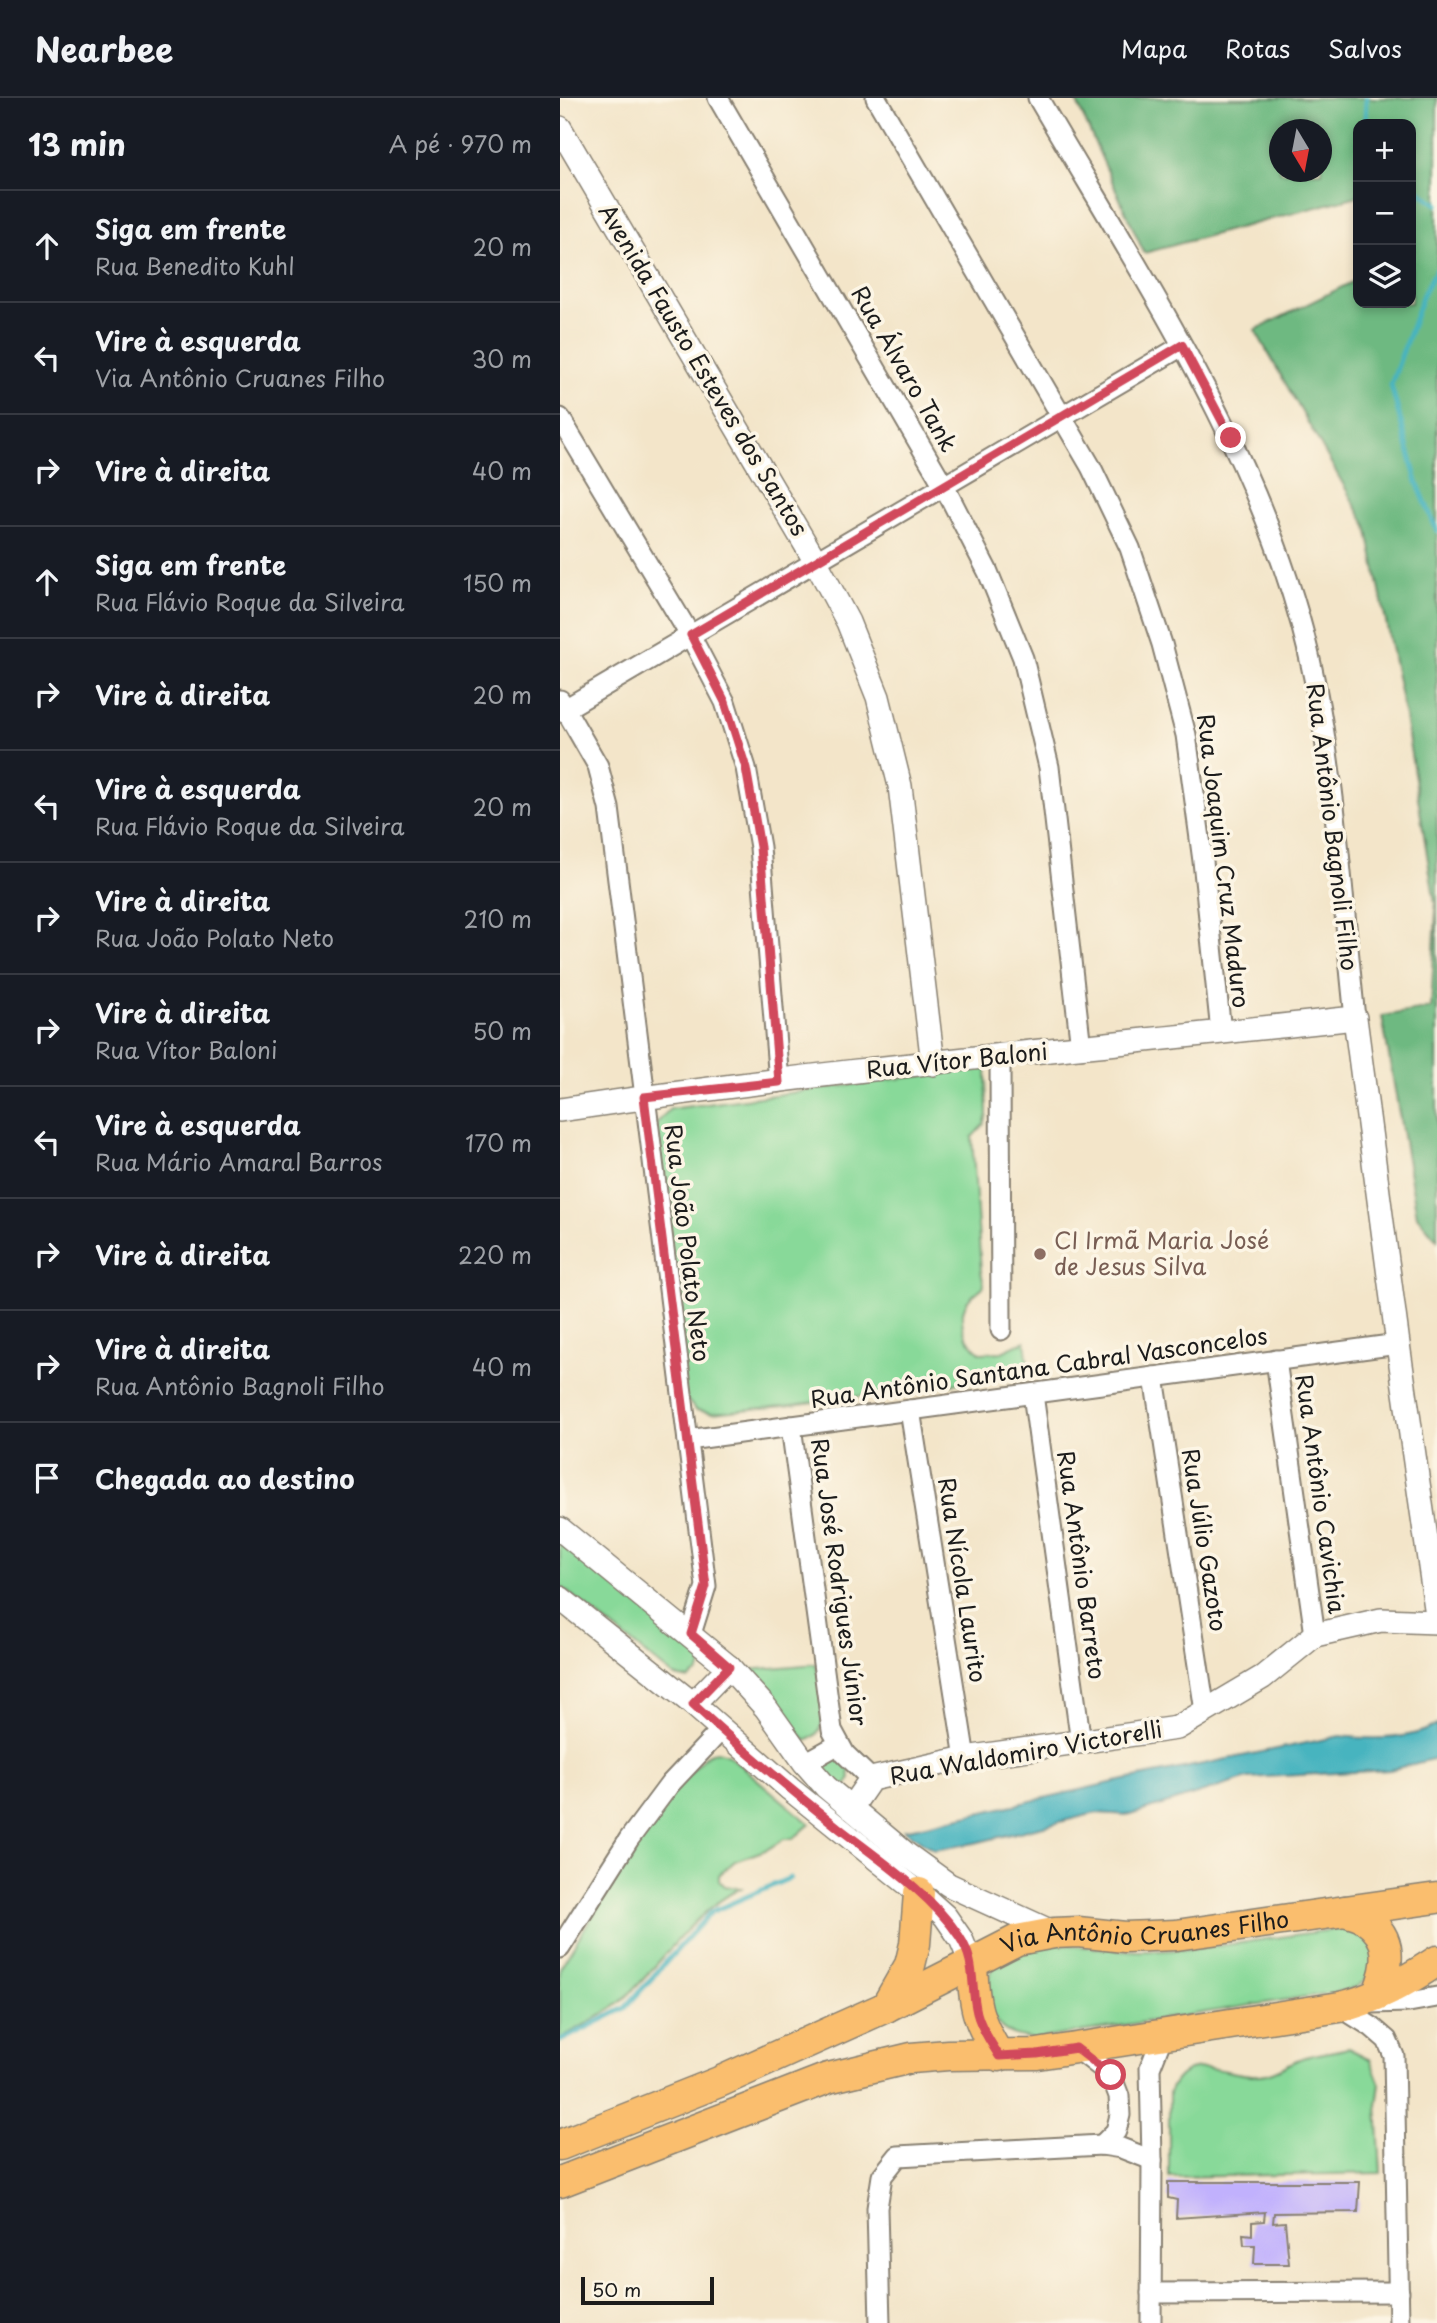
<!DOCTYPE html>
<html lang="pt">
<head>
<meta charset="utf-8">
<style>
	:root { --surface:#171b24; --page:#242831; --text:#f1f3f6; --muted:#9ea1a6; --line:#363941 }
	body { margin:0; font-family:"Playpen Sans",sans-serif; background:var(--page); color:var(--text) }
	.controls { position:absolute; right:21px; top:21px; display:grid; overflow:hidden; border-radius:14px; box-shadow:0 4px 10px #0003 }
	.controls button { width:63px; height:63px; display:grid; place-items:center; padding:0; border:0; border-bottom:2px solid var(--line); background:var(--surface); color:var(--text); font:35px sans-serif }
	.compass { position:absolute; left:709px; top:21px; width:63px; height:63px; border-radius:50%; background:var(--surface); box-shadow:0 4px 10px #0003; rotate:170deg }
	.scale { position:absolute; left:21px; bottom:18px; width:133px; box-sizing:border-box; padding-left:7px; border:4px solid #1c1c1c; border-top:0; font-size:19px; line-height:24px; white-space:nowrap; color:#1c1c1c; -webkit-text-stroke:5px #fcf5e5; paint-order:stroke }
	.stop { position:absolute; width:21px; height:21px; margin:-16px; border:5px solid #d1495b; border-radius:50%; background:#fff }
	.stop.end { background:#d1495b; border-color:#fff; box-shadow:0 2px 7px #0008 }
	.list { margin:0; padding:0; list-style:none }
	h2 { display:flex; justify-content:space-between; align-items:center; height:91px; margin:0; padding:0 28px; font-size:30px }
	h2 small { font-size:23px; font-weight:400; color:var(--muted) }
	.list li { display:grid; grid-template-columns:46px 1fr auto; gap:21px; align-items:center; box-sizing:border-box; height:112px; padding:0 28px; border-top:2px solid var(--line) }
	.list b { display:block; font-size:26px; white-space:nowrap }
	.list p { margin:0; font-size:23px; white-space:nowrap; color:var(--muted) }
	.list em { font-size:23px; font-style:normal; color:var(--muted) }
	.icon { flex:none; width:38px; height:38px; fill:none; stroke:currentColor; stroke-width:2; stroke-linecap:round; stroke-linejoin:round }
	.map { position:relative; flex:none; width:877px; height:2225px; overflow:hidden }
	header { display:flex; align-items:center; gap:42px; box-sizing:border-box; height:98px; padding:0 35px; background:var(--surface); border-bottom:2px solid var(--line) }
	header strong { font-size:33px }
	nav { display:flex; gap:38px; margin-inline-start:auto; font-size:24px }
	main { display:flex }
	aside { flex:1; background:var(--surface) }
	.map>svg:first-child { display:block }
</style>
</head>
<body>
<header>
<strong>Nearbee</strong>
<nav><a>Mapa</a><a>Rotas</a><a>Salvos</a></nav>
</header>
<main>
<aside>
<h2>13 min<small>A pé · 970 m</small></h2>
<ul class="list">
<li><svg class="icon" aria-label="ahead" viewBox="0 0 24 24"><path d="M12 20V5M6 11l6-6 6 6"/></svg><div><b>Siga em frente</b><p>Rua Benedito Kuhl</p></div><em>20 m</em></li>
<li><svg class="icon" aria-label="left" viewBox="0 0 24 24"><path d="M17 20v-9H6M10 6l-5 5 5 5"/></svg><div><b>Vire à esquerda</b><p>Via Antônio Cruanes Filho</p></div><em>30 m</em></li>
<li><svg class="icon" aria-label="right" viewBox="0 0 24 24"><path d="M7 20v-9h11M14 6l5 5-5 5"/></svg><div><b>Vire à direita</b></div><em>40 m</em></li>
<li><svg class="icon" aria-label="ahead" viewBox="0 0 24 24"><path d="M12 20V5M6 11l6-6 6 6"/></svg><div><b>Siga em frente</b><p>Rua Flávio Roque da Silveira</p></div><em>150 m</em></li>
<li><svg class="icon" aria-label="right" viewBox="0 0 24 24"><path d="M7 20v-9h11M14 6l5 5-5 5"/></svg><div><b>Vire à direita</b></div><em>20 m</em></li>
<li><svg class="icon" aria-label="left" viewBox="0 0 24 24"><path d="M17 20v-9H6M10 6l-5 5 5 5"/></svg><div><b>Vire à esquerda</b><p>Rua Flávio Roque da Silveira</p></div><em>20 m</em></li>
<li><svg class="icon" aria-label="right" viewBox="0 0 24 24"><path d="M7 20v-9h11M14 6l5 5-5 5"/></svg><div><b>Vire à direita</b><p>Rua João Polato Neto</p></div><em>210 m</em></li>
<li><svg class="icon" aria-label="right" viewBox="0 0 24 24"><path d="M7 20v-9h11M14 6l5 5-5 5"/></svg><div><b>Vire à direita</b><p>Rua Vítor Baloni</p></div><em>50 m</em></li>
<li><svg class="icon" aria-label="left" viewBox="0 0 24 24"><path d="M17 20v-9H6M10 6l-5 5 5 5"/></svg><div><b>Vire à esquerda</b><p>Rua Mário Amaral Barros</p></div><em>170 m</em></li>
<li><svg class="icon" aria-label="right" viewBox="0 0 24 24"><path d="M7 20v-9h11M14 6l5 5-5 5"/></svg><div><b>Vire à direita</b></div><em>220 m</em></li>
<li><svg class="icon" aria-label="right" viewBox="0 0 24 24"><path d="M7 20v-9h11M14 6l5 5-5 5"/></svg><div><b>Vire à direita</b><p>Rua Antônio Bagnoli Filho</p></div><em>40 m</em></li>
<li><svg class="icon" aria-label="arrive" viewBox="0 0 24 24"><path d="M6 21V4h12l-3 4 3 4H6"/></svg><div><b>Chegada ao destino</b></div></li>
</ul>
</aside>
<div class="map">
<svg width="877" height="2225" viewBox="0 0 877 2225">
	<rect width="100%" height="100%" fill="#fcf5e5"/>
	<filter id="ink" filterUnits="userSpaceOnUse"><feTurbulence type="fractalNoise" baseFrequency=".0143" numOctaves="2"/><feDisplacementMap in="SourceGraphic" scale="14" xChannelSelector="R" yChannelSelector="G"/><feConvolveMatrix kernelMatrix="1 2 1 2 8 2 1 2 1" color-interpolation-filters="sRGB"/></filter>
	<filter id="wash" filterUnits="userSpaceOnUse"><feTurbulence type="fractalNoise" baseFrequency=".00686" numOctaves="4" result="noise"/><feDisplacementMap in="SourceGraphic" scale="28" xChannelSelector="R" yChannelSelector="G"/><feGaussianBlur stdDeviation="1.57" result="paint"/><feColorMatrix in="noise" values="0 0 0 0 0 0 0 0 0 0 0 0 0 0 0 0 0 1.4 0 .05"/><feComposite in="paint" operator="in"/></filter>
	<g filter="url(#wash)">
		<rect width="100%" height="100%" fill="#f3e5c9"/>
		<g fill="#88d999" stroke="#527a5a" stroke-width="2">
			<path d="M426,969L427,1017L424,1026L412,1039L421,1173L424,1188C419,1193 411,1198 407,1204C396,1224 405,1243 421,1255L442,1254L465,1243L469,1276L224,1308L152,1315L136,1312L125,1300L95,1027L110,1011Z"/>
			<path d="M0,1443L139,1554L142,1564L139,1574L129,1581L114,1578L0,1488Z"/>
			<path d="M256,1566C260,1590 276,1631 246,1643L187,1572Z"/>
			<path d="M157,1653L167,1656L250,1726L233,1741H224L208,1751L175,1763L159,1777V1783L164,1788L181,1790C131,1815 104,1864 64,1901C47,1917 20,1928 0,1941V1870L101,1706L147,1657Z"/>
			<path d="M274,1661L280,1662L289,1670L290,1682L283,1692L265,1671V1664Z"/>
			<path d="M783,1831C788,1832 795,1832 799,1834C823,1845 817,1878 796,1889C787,1893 773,1894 763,1896L475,1941C464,1939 450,1938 441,1929C417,1903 425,1856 460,1845C469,1842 525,1849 539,1850C553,1851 568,1853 582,1853C649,1854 716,1837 783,1831Z"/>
			<path d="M788,1950L810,1961L820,1986L817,2007L821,2075L609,2079V1995C613,1985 619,1976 630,1972C652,1965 678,1979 700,1977C719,1975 730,1963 745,1959C760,1955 773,1954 788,1950Z"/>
		</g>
		<path fill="#6eb981" stroke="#456a4e" stroke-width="2" fill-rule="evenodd" d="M515,0H877V1142L857,1118L822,918L871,910L876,812L845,619L807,428L695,232L798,181V205H851V155L854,153L851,126V26H798V98L584,155ZM720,32H762V74H720Z"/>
		<path fill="#46b4bf" stroke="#31686e" stroke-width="2" d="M877,1627V1660L830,1672L688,1680L570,1717L536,1715L415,1745L374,1752L344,1732L550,1685L780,1638C811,1642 849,1642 877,1627Z"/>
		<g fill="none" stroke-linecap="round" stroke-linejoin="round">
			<g stroke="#46b4bf" stroke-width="5">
				<path d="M805,26L806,0"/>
				<path d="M851,87L877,106"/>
				<path d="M877,171L863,196L831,287L857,384L877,433"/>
				<path d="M0,1943L65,1910L151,1814L230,1780"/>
			</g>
		</g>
		<g id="blocks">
			<path fill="#c1b1fd" d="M608,2084H800L798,2114L714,2115L713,2125L725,2124L729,2166H694L695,2147H684L683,2136L692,2137V2124L704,2123L705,2114L616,2120L617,2102L608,2100Z"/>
		</g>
	</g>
	<g filter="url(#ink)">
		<use href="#blocks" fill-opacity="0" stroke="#888072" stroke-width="2"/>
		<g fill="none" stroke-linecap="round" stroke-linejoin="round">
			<g stroke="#888072" stroke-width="23">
				<g id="minor">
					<path d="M158,0L384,388L428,474L463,560L489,669L521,950"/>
					<path d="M316,0L531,369L570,450L602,546L626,637L643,763L661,934"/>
					<path d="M478,0C579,174 701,355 748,553C776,671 782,800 795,920"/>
					<path d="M0,320L130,537L165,604L186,670L200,749L219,984"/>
					<path d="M0,602L38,668L49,710L146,1488L131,1536"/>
					<path d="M0,614L622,248"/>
					<path d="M440,958L441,1232"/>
					<path d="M716,1262L755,1537"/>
					<path d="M594,1279L645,1613"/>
					<path d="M473,1296L521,1645"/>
					<path d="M350,1312L405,1660"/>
					<path d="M231,1328L272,1632L285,1656L311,1681"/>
					<path d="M128,1342L838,1246"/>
					<path d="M245,1665L279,1646"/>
					<path d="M0,1850L69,1741L110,1686L161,1632"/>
					<path d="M810,1905L849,1904L877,1899"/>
					<path d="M780,1909L812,1929L827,1942L834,1958L839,2225"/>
					<path d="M516,1950L551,1977L559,1998L560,2017L556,2033L542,2047"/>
					<path d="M591,2195L839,2194"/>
					<path d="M320,2225L317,2110L322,2078L338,2058L542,2047L561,2050L592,2062"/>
					<path d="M591,2225L592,2062L590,1970L603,1937"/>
				</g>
			</g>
			<g stroke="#888072" stroke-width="26">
				<g id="tertiary">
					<path d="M0,30L256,464L288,524L318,599L340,688L373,966"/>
					<path d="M0,1012C263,972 530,949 795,920L838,1246L877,1517"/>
					<path d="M0,1431L169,1569L206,1610L245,1665L266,1689L346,1756L389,1787L494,1835"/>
					<path d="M0,1500L133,1606L230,1691L359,1795L385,1818L401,1841L412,1867"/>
					<path d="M133,1606L169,1569"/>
					<path d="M291,1710L311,1681L405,1660L617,1630L703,1579L755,1537L821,1522L877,1524"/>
				</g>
			</g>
			<g stroke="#888072" stroke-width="33">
				<g id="primary">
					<path d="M785,1813C791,1815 800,1817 805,1821C834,1840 829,1868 818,1895"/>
					<path d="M412,1867C414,1909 417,1922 439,1958"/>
					<path d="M326,1909L350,1867L355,1846L359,1795"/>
					<path id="s1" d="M0,2047L159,1984L326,1909L457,1842L494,1835L518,1834L565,1839L616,1837L877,1800"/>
					<path d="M0,2084L268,1980L351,1960L388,1957L477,1956L780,1909C814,1902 848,1882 877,1863"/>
				</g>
			</g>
			<use href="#minor" stroke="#fff" stroke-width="19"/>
			<use href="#tertiary" stroke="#fff" stroke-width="23"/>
			<use href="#primary" stroke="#fabe6e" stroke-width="30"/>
		</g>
	</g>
	<g fill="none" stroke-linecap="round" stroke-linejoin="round" filter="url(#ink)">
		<path stroke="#d1495b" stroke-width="9" d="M551,1977L516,1950L477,1956L439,1958C431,1944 421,1931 417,1915C410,1887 417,1865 399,1838C371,1796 320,1762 280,1731C230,1691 180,1650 133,1606L169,1569L131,1536L146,1488L84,999L219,984L200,749L186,670L165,604L131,537L622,247L671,340"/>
	</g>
	<circle fill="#8d6e63" stroke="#fcf5e5" stroke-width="2.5" cx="480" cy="1156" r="7"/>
	<g text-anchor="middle" stroke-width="7" stroke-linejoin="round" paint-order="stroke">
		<g font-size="23" fill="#1c1c1c" stroke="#fcf5e5">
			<text transform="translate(344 271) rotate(60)" y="8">Rua Álvaro Tank</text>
			<text transform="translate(143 272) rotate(59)" y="8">Avenida Fausto Esteves dos Santos</text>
			<text transform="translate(772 729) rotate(83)" y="8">Rua Antônio Bagnoli Filho</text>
			<text transform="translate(663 763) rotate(83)" y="8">Rua Joaquim Cruz Maduro</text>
			<text transform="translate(397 963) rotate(-6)" y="8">Rua Vítor Baloni</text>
			<text transform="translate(127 1145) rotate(83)" y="8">Rua João Polato Neto</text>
			<text transform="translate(479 1270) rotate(-8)" y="8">Rua Antônio Santana Cabral Vasconcelos</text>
			<text transform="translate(760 1396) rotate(82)" y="8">Rua Antônio Cavichia</text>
			<text transform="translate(644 1442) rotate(81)" y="8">Rua Júlio Gazoto</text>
			<text transform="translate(521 1467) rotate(82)" y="8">Rua Antônio Barreto</text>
			<text transform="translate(402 1482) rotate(81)" y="8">Rua Nícola Laurito</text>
			<text transform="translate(279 1484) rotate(82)" y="8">Rua José Rodrigues Júnior</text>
			<text transform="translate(466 1655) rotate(-10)" y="8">Rua Waldomiro Victorelli</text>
			<text dy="8" stroke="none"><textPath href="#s1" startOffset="630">Via Antônio Cruanes Filho</textPath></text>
		</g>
		<g font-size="23" fill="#785e54" stroke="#fcf5e5" text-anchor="start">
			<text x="494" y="1151">CI Irmã Maria José<tspan x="494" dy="26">de Jesus Silva</tspan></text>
		</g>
	</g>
</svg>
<div class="controls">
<button>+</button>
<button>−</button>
<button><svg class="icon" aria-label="layers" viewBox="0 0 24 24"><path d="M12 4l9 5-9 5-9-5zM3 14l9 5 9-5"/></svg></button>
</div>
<svg class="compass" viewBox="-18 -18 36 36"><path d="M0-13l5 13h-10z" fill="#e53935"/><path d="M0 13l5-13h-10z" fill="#9ea1a6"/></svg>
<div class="scale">50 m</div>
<div class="stop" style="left:551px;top:1977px"></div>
<div class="stop end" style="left:671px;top:340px"></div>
</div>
</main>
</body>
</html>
